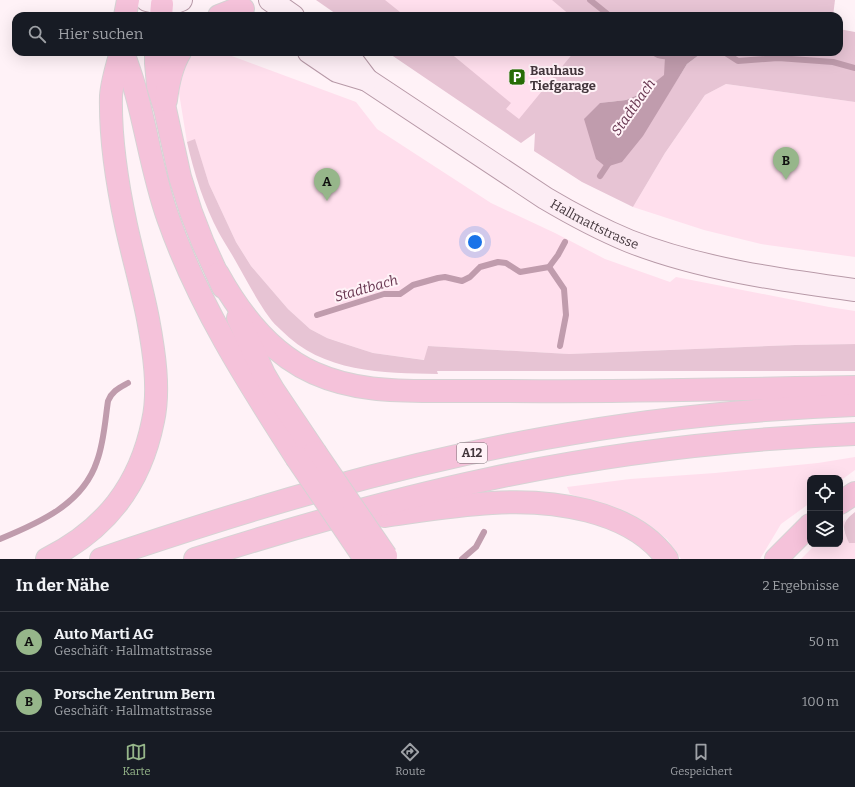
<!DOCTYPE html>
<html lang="de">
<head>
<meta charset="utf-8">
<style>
	:root { --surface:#171b24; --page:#20242c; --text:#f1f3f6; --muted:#9ea1a6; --line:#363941; --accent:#96b68a }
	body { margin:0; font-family:Bitter,serif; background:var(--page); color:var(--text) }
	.controls { position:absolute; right:12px; bottom:12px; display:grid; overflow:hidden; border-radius:8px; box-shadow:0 4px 16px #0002 }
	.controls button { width:36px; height:36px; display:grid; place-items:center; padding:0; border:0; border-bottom:1px solid var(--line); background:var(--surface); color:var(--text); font:20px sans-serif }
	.you { position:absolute; left:475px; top:242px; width:14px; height:14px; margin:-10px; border:3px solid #fff; border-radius:50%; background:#1a73e8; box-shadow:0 0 0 6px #1a73e833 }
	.badge { display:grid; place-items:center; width:26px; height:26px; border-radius:50%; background:var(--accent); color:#111; font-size:13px; font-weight:700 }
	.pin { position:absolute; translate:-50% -33px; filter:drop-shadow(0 1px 2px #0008) }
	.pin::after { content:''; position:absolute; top:21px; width:14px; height:12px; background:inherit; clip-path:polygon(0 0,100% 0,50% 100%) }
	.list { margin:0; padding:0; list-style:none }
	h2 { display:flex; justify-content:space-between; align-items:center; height:52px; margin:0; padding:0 16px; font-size:17px }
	h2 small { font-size:13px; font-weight:400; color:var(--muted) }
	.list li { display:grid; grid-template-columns:26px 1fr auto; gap:12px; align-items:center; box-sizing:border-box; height:60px; padding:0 16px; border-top:1px solid var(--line) }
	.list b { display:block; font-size:15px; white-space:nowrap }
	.list p { margin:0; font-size:13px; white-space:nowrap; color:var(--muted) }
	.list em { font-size:13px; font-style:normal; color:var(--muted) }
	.icon { flex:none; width:22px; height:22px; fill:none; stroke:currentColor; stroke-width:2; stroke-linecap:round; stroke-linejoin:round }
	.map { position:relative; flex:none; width:855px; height:559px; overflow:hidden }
	.search { position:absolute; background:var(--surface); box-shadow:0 4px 16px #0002; left:12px; right:12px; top:12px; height:44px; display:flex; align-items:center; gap:10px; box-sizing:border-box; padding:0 14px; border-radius:12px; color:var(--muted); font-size:15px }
	.sheet { height:172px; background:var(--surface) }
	nav { display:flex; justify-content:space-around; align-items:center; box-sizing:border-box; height:56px; border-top:1px solid var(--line); background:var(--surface); font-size:11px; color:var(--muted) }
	nav a { display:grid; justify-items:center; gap:2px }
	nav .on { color:var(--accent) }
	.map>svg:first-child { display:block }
</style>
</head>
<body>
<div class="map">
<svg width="855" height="559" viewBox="0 0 855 559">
	<rect width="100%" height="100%" fill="#fff2f7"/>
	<g fill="#ffdfed">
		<path d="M331,0H626L612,16H355Z"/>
		<path d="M195,52H221L356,102L377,129L491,203L555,233L605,259L670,282L676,277L829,307L855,311V344L795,345L569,354L428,346L425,360L373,353L327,338L310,329L288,309L251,266L236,242L209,184L195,140L187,142L179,93L181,67Z"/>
		<path d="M409,52H582L520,126Z"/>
		<path d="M726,84L855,102V257L761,244L704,230L633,207L665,153L705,95Z"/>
		<path d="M855,457V470L840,481V478H810V503L781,524L760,559H681L667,539L633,516L570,494L567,487L630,479L715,473L818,463Z"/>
		<path d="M846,519L843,529L849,543H855V559H801L816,544H840V524Z"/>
	</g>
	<g fill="#e7c4d4">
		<path d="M316,0H385L405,16H339Z"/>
		<path d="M552,0H835L833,16H585L583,14L582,16H571Z"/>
		<path d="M839,29L855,32V102L726,84L705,95L665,153L633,207L582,182L534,151L535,133L521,143L387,52H449L511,103L506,109L519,119L574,52H667L665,57V75L640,94L626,100L600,103L665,99L687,64L699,55V52H839Z"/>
		<path d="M195,139L209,184L236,242L251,266L288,309L310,329L327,338L342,343L373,353L424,360L428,346L569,354L795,345L855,344V371H437L438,374C382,373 323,373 281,330C277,326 272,322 269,317C256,299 246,279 235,260C230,251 224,242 219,233C204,205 194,173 187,142Z"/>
		<path d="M855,512V543H849C842,527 841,523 855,512Z"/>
	</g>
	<path fill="#c09cad" d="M667,52H699V55L687,64L643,136L622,162L606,167L596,159L584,119L600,103L626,100L640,94L664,75L665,57Z"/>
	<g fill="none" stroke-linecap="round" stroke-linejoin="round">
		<g stroke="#c09cad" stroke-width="6">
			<path d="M590,0L610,16"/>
			<path d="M653,52C659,57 665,57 672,55"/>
			<path d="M724,52L738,61L778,58L833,62L855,68"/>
			<path d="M600,176L610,161"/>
			<path d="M549,267L564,289L566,315L560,346"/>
			<path d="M317,315L384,294H400L413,285L438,278L445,277L462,281L470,277L480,267L498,262L506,263L520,272L549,267L558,255L565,242"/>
			<path d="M0,539C39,523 83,504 97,461C104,442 105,421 108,401C112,391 119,388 128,383"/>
			<path d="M462,559L476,547L484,532"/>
		</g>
		<g stroke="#b799a7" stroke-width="24">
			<g id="secondary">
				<path d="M147,0C159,3 169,5 181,0"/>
				<path d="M270,0L293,16"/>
				<path id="s1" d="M309,52L337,71L367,80L545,198C572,214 600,229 629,241C700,269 780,280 855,290"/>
				<path d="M344,52L349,56L367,80"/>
			</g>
		</g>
		<g stroke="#d6d3d4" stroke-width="24">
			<g id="motorway">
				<path d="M125,16L128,0"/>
				<path d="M161,16L162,4"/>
				<path d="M219,16L234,10L243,9"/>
				<path d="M123,52C127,64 132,77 135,89C147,132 153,176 168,218C198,304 247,381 296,457"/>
				<path d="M156,52V63L158,86L165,109L180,177L191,212L203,243L223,287"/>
				<path d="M166,100C168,83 171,67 180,52"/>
				<path d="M218,274C240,314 271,354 314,373C352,390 391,391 432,391C455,391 478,391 501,391C619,392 737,389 855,387"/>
				<path d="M238,318L264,374L274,391L315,452"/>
				<path d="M840,503L855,493"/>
				<path d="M384,516C420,511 456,505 492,503C550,499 631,509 667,559"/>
				<path d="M47,559C105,530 140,486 153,421C160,390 154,351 148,319C142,288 133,257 126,225C117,183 110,139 111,96C112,82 117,66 121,52"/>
				<path d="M101,559C247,509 395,465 546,438C648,419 752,409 855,405"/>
				<path d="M195,559C292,528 390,500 489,479C610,453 732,439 855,434"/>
				<path d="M776,559L810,525"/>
			</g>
		</g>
		<use href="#secondary" stroke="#fcedf4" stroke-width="22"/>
		<use href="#motorway" stroke="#f5c2da" stroke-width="22"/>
		<g stroke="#d6d3d4" stroke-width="24" stroke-linecap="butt">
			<g id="motorway-bridge">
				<path d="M315,452L386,556"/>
				<path d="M296,457L365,559"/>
			</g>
		</g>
		<use href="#motorway-bridge" stroke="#f5c2da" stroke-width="22"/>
	</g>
	<defs>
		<g id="parking-square" transform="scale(0.9)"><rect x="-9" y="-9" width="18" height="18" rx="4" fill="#276c06" stroke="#fff2f7"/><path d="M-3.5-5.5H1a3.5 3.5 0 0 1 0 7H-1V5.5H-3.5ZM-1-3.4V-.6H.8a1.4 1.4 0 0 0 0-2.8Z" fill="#fff"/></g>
	</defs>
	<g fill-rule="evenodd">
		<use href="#parking-square" x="517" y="77"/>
	</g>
	<g text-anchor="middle" stroke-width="4" stroke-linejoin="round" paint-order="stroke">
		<rect fill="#fff2f7" stroke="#7b6e74" stroke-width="1" x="457" y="443" width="30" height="20" rx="3"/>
		<g font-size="12" font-weight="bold" fill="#43363c">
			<text x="472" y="457">A12</text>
		</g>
		<g font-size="13" font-weight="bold" fill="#43363c" stroke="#fff2f7" text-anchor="start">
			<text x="530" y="75">Bauhaus<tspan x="530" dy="15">Tiefgarage</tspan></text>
		</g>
		<g font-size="13" fill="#43363c" stroke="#fff2f7">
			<text dy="5" stroke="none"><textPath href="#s1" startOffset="335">Hallmattstrasse</textPath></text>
		</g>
		<g font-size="14" font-style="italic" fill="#65334d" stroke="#fff2f7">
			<text transform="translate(633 107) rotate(-55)" y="5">Stadtbach</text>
			<text transform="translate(366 288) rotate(-16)" y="5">Stadtbach</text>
		</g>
	</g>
</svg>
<div class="controls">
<button><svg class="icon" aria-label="locate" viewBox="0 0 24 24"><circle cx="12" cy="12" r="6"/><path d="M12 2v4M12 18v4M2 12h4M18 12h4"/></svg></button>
<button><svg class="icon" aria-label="layers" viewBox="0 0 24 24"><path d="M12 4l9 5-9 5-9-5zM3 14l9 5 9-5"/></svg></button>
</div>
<div class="you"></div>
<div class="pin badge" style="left:327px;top:201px">A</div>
<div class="pin badge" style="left:786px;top:180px">B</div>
<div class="search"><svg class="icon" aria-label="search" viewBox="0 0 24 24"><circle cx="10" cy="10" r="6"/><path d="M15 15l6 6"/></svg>Hier suchen</div>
</div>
<section class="sheet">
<h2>In der Nähe<small>2 Ergebnisse</small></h2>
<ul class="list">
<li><span class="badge">A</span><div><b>Auto Marti AG</b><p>Geschäft · Hallmattstrasse</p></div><em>50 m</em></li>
<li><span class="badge">B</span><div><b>Porsche Zentrum Bern</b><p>Geschäft · Hallmattstrasse</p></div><em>100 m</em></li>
</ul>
</section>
<nav>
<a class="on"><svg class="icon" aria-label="map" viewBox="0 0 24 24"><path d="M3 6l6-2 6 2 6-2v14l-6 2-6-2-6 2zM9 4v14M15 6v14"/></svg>Karte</a>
<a><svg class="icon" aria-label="directions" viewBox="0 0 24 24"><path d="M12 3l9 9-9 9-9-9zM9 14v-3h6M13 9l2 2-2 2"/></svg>Route</a>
<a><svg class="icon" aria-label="saved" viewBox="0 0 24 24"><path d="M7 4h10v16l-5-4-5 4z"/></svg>Gespeichert</a>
</nav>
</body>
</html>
